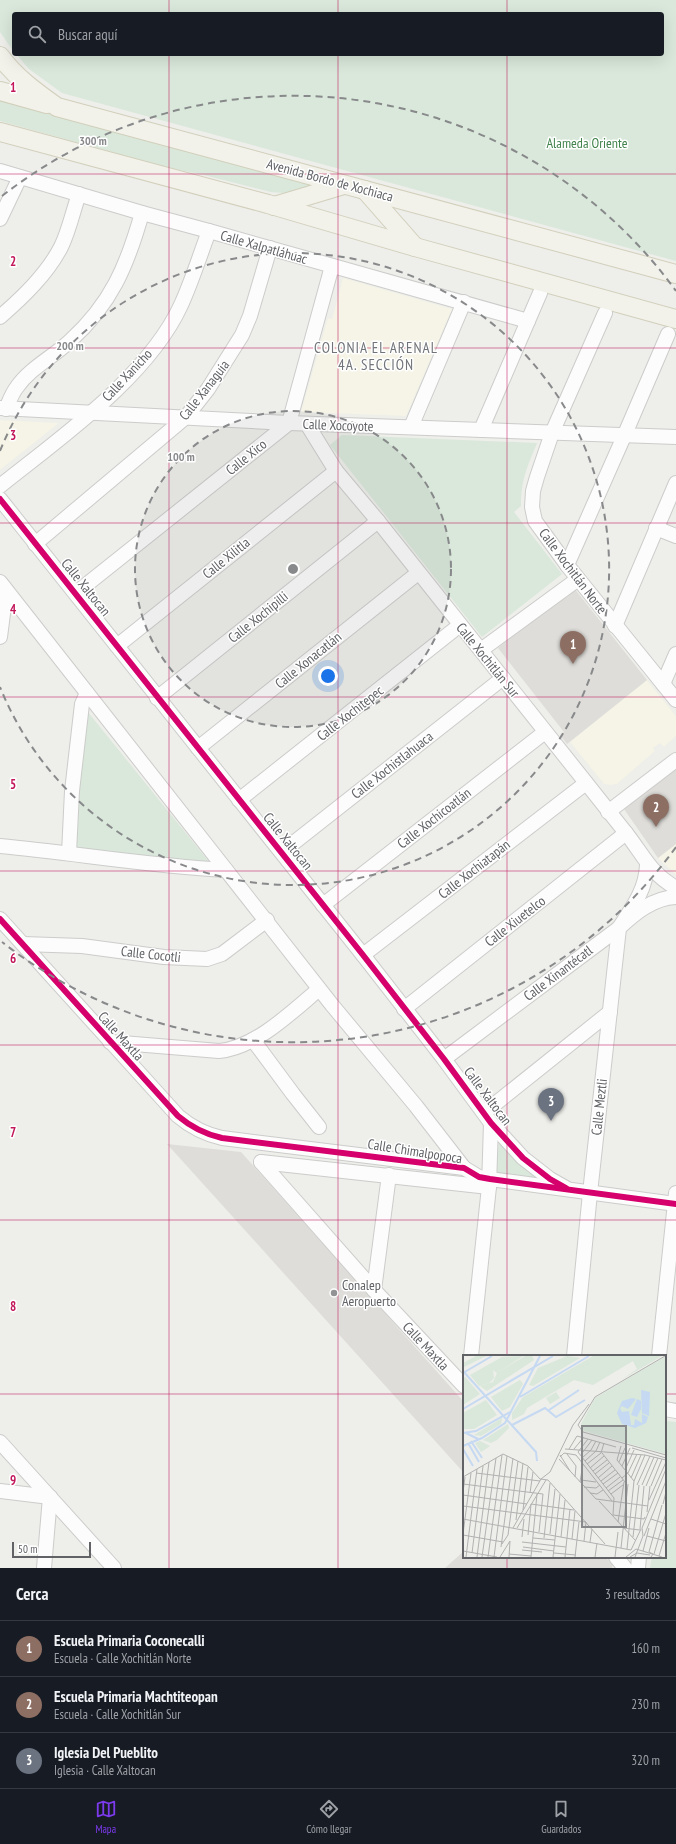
<!DOCTYPE html>
<html lang="es">
<head>
<meta charset="utf-8">
<style>
	:root { --surface:#171b24; --page:#242831; --text:#f1f3f6; --muted:#9ea1a6; --line:#363941; --accent:#7c3aed }
	body { margin:0; font-family:"PT Sans Narrow",sans-serif; background:var(--page); color:var(--text) }
	.scale { position:absolute; left:12px; bottom:10px; width:79px; box-sizing:border-box; padding-left:4px; border:2px solid #606266; border-top:0; font-size:11px; line-height:14px; white-space:nowrap; color:#606266; -webkit-text-stroke:3px #fff; paint-order:stroke }
	.you { position:absolute; left:328px; top:676px; width:14px; height:14px; margin:-10px; border:3px solid #fff; border-radius:50%; background:#1a73e8; box-shadow:0 0 0 6px #1a73e833 }
	.badge { display:grid; place-items:center; width:26px; height:26px; border-radius:50%; background:var(--accent); color:#fff; font-size:13px; font-weight:700 }
	.pin { position:absolute; translate:-50% -33px; filter:drop-shadow(0 1px 2px #0008) }
	.pin::after { content:''; position:absolute; top:21px; width:14px; height:12px; background:inherit; clip-path:polygon(0 0,100% 0,50% 100%) }
	.list { margin:0; padding:0; list-style:none }
	h2 { display:flex; justify-content:space-between; align-items:center; height:52px; margin:0; padding:0 16px; font-size:17px }
	h2 small { font-size:13px; font-weight:400; color:var(--muted) }
	.list li { display:grid; grid-template-columns:26px 1fr auto; gap:12px; align-items:center; box-sizing:border-box; height:56px; padding:0 16px; border-top:1px solid var(--line) }
	.list b { display:block; font-size:15px; white-space:nowrap }
	.list p { margin:0; font-size:13px; white-space:nowrap; color:var(--muted) }
	.list em { font-size:13px; font-style:normal; color:var(--muted) }
	.icon { flex:none; width:22px; height:22px; fill:none; stroke:currentColor; stroke-width:2; stroke-linecap:round; stroke-linejoin:round }
	.map { position:relative; flex:none; width:676px; height:1568px; overflow:hidden }
	.search { position:absolute; background:var(--surface); box-shadow:0 4px 16px #0002; left:12px; right:12px; top:12px; height:44px; display:flex; align-items:center; gap:10px; box-sizing:border-box; padding:0 14px; border-radius:4px; color:var(--muted); font-size:15px }
	.sheet { height:220px; background:var(--surface) }
	nav { display:flex; justify-content:space-around; align-items:center; box-sizing:border-box; height:56px; border-top:1px solid var(--line); background:var(--surface); font-size:11px; color:var(--muted) }
	nav a { display:grid; justify-items:center; gap:2px }
	nav .on { color:var(--accent) }
	.map>svg:first-child { display:block }
</style>
</head>
<body>
<div class="map">
<svg width="676" height="1568" viewBox="0 0 676 1568">
	<rect width="100%" height="100%" fill="#eeeeea"/>
	<g fill="#f5f4e6">
		<path d="M343,278L452,309L406,416L301,412L328,318L332,319Z"/>
		<path d="M0,420L59,423L0,470Z"/>
		<path d="M647,680L676,716V736L664,747L660,743L653,748L655,751L617,784L610,785L604,784L570,742Z"/>
		<path d="M676,844V875L658,858Z"/>
	</g>
	<g fill="#deddd9">
		<path d="M574,588L647,680L567,744L560,735L564,732L498,648Z"/>
		<path d="M676,763V844L658,858L624,809L674,769Z"/>
		<path d="M167,1144L241,1152L464,1402V1473Z"/>
		<path d="M464,1551V1557H605L613,1565L612,1568H445Z"/>
	</g>
	<g fill="#d9e8da">
		<path d="M0,0H676V261L62,93L29,69L16,54H662V14H14V52L0,32Z"/>
		<path d="M0,98L314,185L308,189L284,193L271,192L204,175L170,168L0,121Z"/>
		<path d="M342,435L537,443C527,467 521,480 521,506L514,512L562,574L482,637L330,445Z"/>
		<path d="M87,711L210,863L72,852Z"/>
		<path d="M499,1141L551,1183L496,1175Z"/>
		<path d="M666,1421L676,1422V1568H650L652,1557H665Z"/>
	</g>
	<g fill="none" stroke-linecap="round" stroke-linejoin="round">
		<g stroke="#cccccb" stroke-width="16">
			<g id="minor">
				<path d="M0,171L142,213L209,231L528,321"/>
				<path d="M0,219L20,177"/>
				<path d="M605,313L552,433L537,477L533,491L532,507L535,521L567,565L676,700"/>
				<path d="M0,317C23,297 47,274 61,247C69,231 73,211 79,194"/>
				<path d="M0,408L289,423L676,437"/>
				<path d="M6,409C9,402 12,393 17,387C30,368 53,357 70,341C111,304 127,266 142,213"/>
				<path d="M307,424L336,471L378,521L626,833C644,856 650,873 676,888"/>
				<path d="M411,427L464,302"/>
				<path d="M481,430L540,293"/>
				<path d="M0,486C61,437 148,377 181,305C192,281 200,255 209,231"/>
				<path d="M0,499L363,955L444,1059L491,1123L523,1158L550,1179L566,1188"/>
				<path d="M656,528L676,536"/>
				<path d="M35,544L186,417L208,389L242,335L250,316L270,248"/>
				<path d="M567,565L625,434L668,334"/>
				<path d="M0,582L332,1005L416,1106L464,1168"/>
				<path d="M76,593L289,423L332,266"/>
				<path d="M615,626L676,483"/>
				<path d="M0,637L6,590"/>
				<path d="M117,646L336,471"/>
				<path d="M481,650L578,579"/>
				<path d="M663,684L676,654"/>
				<path d="M157,698L378,521"/>
				<path d="M198,748L418,573"/>
				<path d="M239,800L460,625"/>
				<path d="M608,812L676,760"/>
				<path d="M0,846C75,853 150,866 226,870"/>
				<path d="M282,852L503,678"/>
				<path d="M69,853L72,791L82,704L87,693"/>
				<path d="M323,905L545,732"/>
				<path d="M0,919L178,1116C191,1127 204,1134 222,1138L464,1168L479,1177L490,1179L676,1204"/>
				<path d="M23,944L82,946L164,957L207,959L222,954L267,920"/>
				<path d="M363,955L586,783"/>
				<path d="M404,1009L626,833"/>
				<path d="M253,1040L293,1094L319,1127"/>
				<path d="M110,1042L219,1051C255,1048 292,1012 319,989"/>
				<path d="M444,1059L619,928C635,913 653,898 676,897"/>
				<path d="M485,1112L610,1012"/>
				<path d="M261,1162L374,1290L464,1386"/>
				<path d="M261,1162L489,1187"/>
				<path d="M374,1290L389,1175"/>
				<path d="M471,1356L489,1187L491,1123"/>
				<path d="M574,1356L590,1193L619,928C632,908 646,890 647,865"/>
				<path d="M659,1356L676,1193"/>
				<path d="M665,1409L676,1411"/>
				<path d="M0,1442L114,1568"/>
				<path d="M0,1491L50,1497"/>
				<path d="M616,1557L625,1568"/>
				<path d="M44,1568L50,1497"/>
				<path d="M638,1568L639,1557"/>
			</g>
		</g>
		<g stroke="#d2cfbb" stroke-width="20">
			<g id="major">
				<path d="M0,56C15,77 36,92 57,107L676,274"/>
				<path d="M0,91L47,104"/>
				<path d="M0,132L268,204L415,247L676,319"/>
				<path d="M365,190L415,247"/>
				<path d="M274,206L344,185"/>
			</g>
		</g>
		<use href="#minor" stroke="#fcfcfc" stroke-width="14"/>
		<use href="#major" stroke="#f2f2eb" stroke-width="18"/>
		<g stroke="#fff" stroke-width="8">
			<g id="cycleway">
				<path d="M0,499L363,955L444,1059L491,1123L523,1158L550,1179L566,1188"/>
				<path d="M0,919L178,1116C191,1127 204,1134 222,1138L464,1168L479,1177L490,1179L676,1204"/>
			</g>
		</g>
		<use href="#cycleway" stroke="#d6006c" stroke-width="6"/>
	</g>
	<path fill="none" stroke="#c2185b" stroke-width="1" stroke-opacity="0.55" d="M169,0V14M338,0V14M507,0V14M169,54V1568M338,54V1568M507,54V1356M0,174H676M0,348H676M0,523H676M0,697H676M0,871H676M0,1045H676M0,1220H676M0,1394H464M665,1394H676M507,1557V1568"/>
	<circle cx="293" cy="569" r="158" fill="#88898b" fill-opacity=".12"/>
	<g fill="none" stroke="#88898b" stroke-width="2" stroke-dasharray="7 5">
		<circle cx="293" cy="569" r="158"/>
		<path d="M0 451A316 316 0 1 1 0 687"/>
		<path d="M676 847A473 473 0 0 1 2 942M2 196A473 473 0 0 1 676 291"/>
	</g>
	<circle fill="#929394" stroke="#fff" stroke-width="1.5" cx="334" cy="1293" r="4"/>
	<g text-anchor="middle" stroke-width="3" stroke-linejoin="round" paint-order="stroke">
		<g font-size="14" fill="#42834d" stroke="#fff">
			<text x="587" y="148">Alameda Oriente</text>
		</g>
		<g font-size="14" fill="#606266" stroke="#fff">
			<text transform="translate(330 180) rotate(15)" y="5">Avenida Bordo de Xochiaca</text>
			<text transform="translate(264 247) rotate(16)" y="5">Calle Xalpatláhuac</text>
			<text transform="translate(127 375) rotate(-47)" y="5">Calle Xanicho</text>
			<text transform="translate(204 390) rotate(-52)" y="5">Calle Xanaguia</text>
			<text transform="translate(338 425) rotate(2)" y="5">Calle Xocoyote</text>
			<text transform="translate(246 457) rotate(-39)" y="5">Calle Xico</text>
			<text transform="translate(226 558) rotate(-39)" y="5">Calle Xilitla</text>
			<text transform="translate(573 571) rotate(53)" y="5">Calle Xochitlán Norte</text>
			<text transform="translate(86 587) rotate(51)" y="5">Calle Xaltocan</text>
			<text transform="translate(258 617) rotate(-39)" y="5">Calle Xochipilli</text>
			<text transform="translate(308 660) rotate(-39)" y="5">Calle Xonacatlán</text>
			<text transform="translate(488 660) rotate(51)" y="5">Calle Xochitlán Sur</text>
			<text transform="translate(350 713) rotate(-38)" y="5">Calle Xochitepec</text>
			<text transform="translate(392 765) rotate(-38)" y="5">Calle Xochistlahuaca</text>
			<text transform="translate(434 818) rotate(-38)" y="5">Calle Xochicoatlán</text>
			<text transform="translate(288 841) rotate(51)" y="5">Calle Xaltocan</text>
			<text transform="translate(474 869) rotate(-38)" y="5">Calle Xochiatapán</text>
			<text transform="translate(515 921) rotate(-38)" y="5">Calle Xiuetelco</text>
			<text transform="translate(151 954) rotate(6)" y="5">Calle Cocotli</text>
			<text transform="translate(558 973) rotate(-37)" y="5">Calle Xinantécatl</text>
			<text transform="translate(121 1036) rotate(48)" y="5">Calle Maxtla</text>
			<text transform="translate(488 1096) rotate(53)" y="5">Calle Xaltocan</text>
			<text transform="translate(599 1107) rotate(-84)" y="5">Calle Meztli</text>
			<text transform="translate(415 1151) rotate(9)" y="5">Calle Chimalpopoca</text>
			<text transform="translate(426 1346) rotate(47)" y="5">Calle Maxtla</text>
		</g>
		<g font-size="14" fill="#606266" stroke="#fff" text-anchor="start">
			<text x="342" y="1290">Conalep<tspan x="342" dy="16">Aeropuerto</tspan></text>
		</g>
		<g font-size="15" letter-spacing="1" fill="#717478" stroke="#fff">
			<text x="376" y="353">COLONIA EL ARENAL<tspan x="376" dy="17">4A. SECCIÓN</tspan></text>
		</g>
	</g>
	<g transform="translate(463 1355)">
		<rect width="203" height="203" fill="#eeeeea"/>
		<path d="M13,1H23L1,12L0,8ZM60,1L34,18L30,15L31,23L26,28L16,31L7,20L39,2ZM62,1H69L71,5L24,36L17,31L30,27L34,18ZM104,1L117,3L70,31L66,30L75,13ZM130,1H199L158,25L174,14L170,6L130,30L111,25L64,53L61,59L49,65V58L60,42ZM203,1V99L121,76L118,69L132,43ZM2,22L17,39L0,50V24ZM57,25L60,29L47,52L39,56L28,42ZM112,26L93,37L97,43L87,49L83,43ZM23,45L34,60L11,74H0V58ZM39,63L38,69L18,81L11,80ZM45,69L46,73L34,85L28,88L20,85ZM17,86L27,91L18,97L12,88Z" fill="#d9e8da"/>
		<path d="M178,35L187,37L186,61L179,58ZM169,43L173,44L165,54L159,51L157,53L159,57L166,56L168,70H171L172,64L179,68V59L185,62L183,68L172,73L159,69L154,58L159,46ZM174,44L178,46V54L174,62L168,60Z" fill="#c5d9f2"/>
		<path fill="none" stroke="#c5d9f2" stroke-width="2" d="M0,16L73,97L74,106M0,18L29,1M57,42L126,1M0,54L90,1M86,55L116,35M49,70L82,53L93,62L122,45M0,78L13,76L47,57M3,78L15,84M8,86L19,103M5,88L16,107M0,91L19,83L42,68L77,1M0,94L10,111"/>
		<path fill="none" stroke="#b1b2b1" stroke-width="1" d="M202,1L132,42L115,70L120,77L203,100M158,91L154,105L171,126M169,93L203,103M102,94L182,100L203,105M106,94L114,81L153,92M111,94L121,82M115,97L151,143M115,97L125,84M120,97L129,85M139,98L162,127M104,99L113,111L112,122M97,100L107,116M97,102L101,98L113,100L149,146M119,103L128,95L133,86M96,104L133,144L185,151M122,106L133,96L137,87M156,107L162,93M124,109L138,98L141,88M159,111L167,93M127,113L141,101M162,115L171,95M130,116L144,105M13,118L77,126M132,119L146,108M0,122L40,99L65,111L77,124L85,125M135,123L149,111M159,123L165,118L174,99M168,123L178,100M85,125L142,189M118,125L133,127M138,126L152,115M117,127L120,109M0,129L80,139L76,177M140,129L155,118M174,130L187,101M179,130L191,102M183,131L195,103M188,131L199,104M121,132L133,133L137,130M143,133L157,122M145,136L160,125M0,137L2,122M67,138L70,117M127,138L134,139L140,135M148,139L160,130M0,140L64,149M151,143L150,160L181,164L182,162M186,145L203,107M136,146L172,185M200,149L203,137M0,151L123,167M60,155L65,112M184,157L187,131M0,164L168,195M188,164L203,169M53,165L60,108M155,167L161,127M50,173L78,124L87,117L110,70L126,49M54,173L83,125M160,173L177,175M177,174L181,131M0,179L8,118M87,179L92,134M0,180L40,187M65,180L68,149L111,155M181,181L203,126M184,181L203,186M59,182L61,164M98,182L102,145M170,182L176,130M70,183L92,185M81,183L87,128M109,184L112,156M121,186L123,167M59,187L103,192M127,187L129,174M39,189L45,180L55,106M38,192L50,103M60,192L91,196M158,193L165,129M164,194L171,126L182,100M59,195L79,197M168,195L178,174M0,196L34,202M180,196L186,173M9,198L20,111M91,198L113,200M46,199L68,201M191,199L203,158M196,201L203,178M3,202L14,114M14,202L26,107M19,202L33,103M25,202L39,100M31,202L44,101M37,202L47,186M46,202L47,186M68,202L74,139M90,202L97,139M102,202L107,154M112,202L116,167M132,202L134,188M152,202L155,177M163,202L173,194L199,202M167,202L174,198L187,200M172,202L180,181L179,173L203,114M188,202L190,199L186,197L199,150"/>
		<path fill="#88898b" fill-opacity="0.15" stroke="#88898b" stroke-width="2" d="M119,71H163V172H119Z"/>
		<rect width="203" height="203" fill="none" stroke="#606266" stroke-width="2"/>
	</g>
	<g font-size="13" text-anchor="middle" font-weight="bold" fill="#c2185b" stroke="#fff" stroke-width="3" stroke-linejoin="round" paint-order="stroke">
		<text x="13" y="92">1</text>
		<text x="13" y="266">2</text>
		<text x="13" y="440">3</text>
		<text x="13" y="614">4</text>
		<text x="13" y="789">5</text>
		<text x="13" y="963">6</text>
		<text x="13" y="1137">7</text>
		<text x="13" y="1311">8</text>
		<text x="13" y="1485">9</text>
	</g>
	<circle cx="293" cy="569" r="6" fill="#88898b" stroke="#fff" stroke-width="2"/>
	<g font-size="12" text-anchor="middle" font-weight="bold" fill="#88898b" stroke="#fff" stroke-width="3" stroke-linejoin="round" paint-order="stroke">
		<text x="93" y="145">300 m</text>
		<text x="70" y="350">200 m</text>
		<text x="181" y="461">100 m</text>
	</g>
</svg>
<div class="scale">50 m</div>
<div class="you"></div>
<div class="pin badge" style="left:573px;top:664px;background:#8d6e63">1</div>
<div class="pin badge" style="left:656px;top:827px;background:#8d6e63">2</div>
<div class="pin badge" style="left:551px;top:1121px;background:#6b7280">3</div>
<div class="search"><svg class="icon" aria-label="search" viewBox="0 0 24 24"><circle cx="10" cy="10" r="6"/><path d="M15 15l6 6"/></svg>Buscar aquí</div>
</div>
<section class="sheet">
<h2>Cerca<small>3 resultados</small></h2>
<ul class="list">
<li><span class="badge" style="background:#8d6e63">1</span><div><b>Escuela Primaria Coconecalli</b><p>Escuela · Calle Xochitlán Norte</p></div><em>160 m</em></li>
<li><span class="badge" style="background:#8d6e63">2</span><div><b>Escuela Primaria Machtiteopan</b><p>Escuela · Calle Xochitlán Sur</p></div><em>230 m</em></li>
<li><span class="badge" style="background:#6b7280">3</span><div><b>Iglesia Del Pueblito</b><p>Iglesia · Calle Xaltocan</p></div><em>320 m</em></li>
</ul>
</section>
<nav>
<a class="on"><svg class="icon" aria-label="map" viewBox="0 0 24 24"><path d="M3 6l6-2 6 2 6-2v14l-6 2-6-2-6 2zM9 4v14M15 6v14"/></svg>Mapa</a>
<a><svg class="icon" aria-label="directions" viewBox="0 0 24 24"><path d="M12 3l9 9-9 9-9-9zM9 14v-3h6M13 9l2 2-2 2"/></svg>Cómo llegar</a>
<a><svg class="icon" aria-label="saved" viewBox="0 0 24 24"><path d="M7 4h10v16l-5-4-5 4z"/></svg>Guardados</a>
</nav>
</body>
</html>
